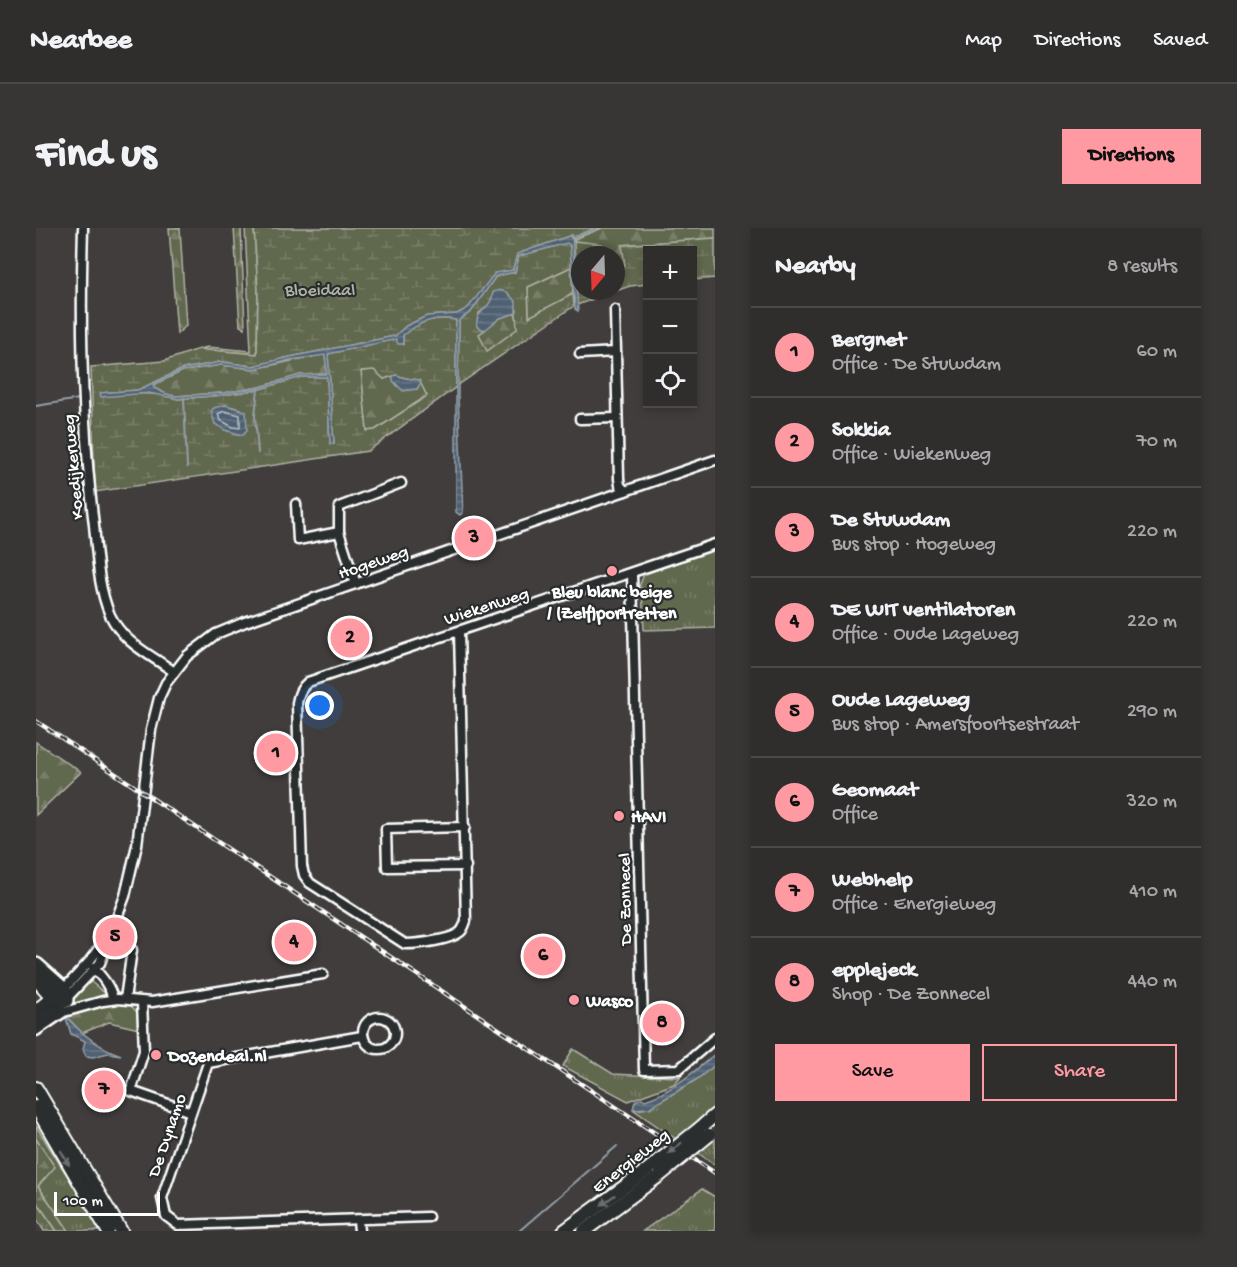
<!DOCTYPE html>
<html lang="en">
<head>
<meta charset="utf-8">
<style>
	:root { --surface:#302e2d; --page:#383635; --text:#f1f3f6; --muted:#a8a8aa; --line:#4b4a49; --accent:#ff9aa2 }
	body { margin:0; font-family:"Gochi Hand",sans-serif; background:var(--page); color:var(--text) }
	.controls { position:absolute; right:18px; top:18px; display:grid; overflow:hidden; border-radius:0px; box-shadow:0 3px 9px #0003 }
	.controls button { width:54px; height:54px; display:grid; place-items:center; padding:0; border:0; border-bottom:2px solid var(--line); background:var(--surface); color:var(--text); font:30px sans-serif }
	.compass { position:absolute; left:535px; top:18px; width:54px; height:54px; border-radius:50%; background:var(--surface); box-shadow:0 3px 9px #0003; rotate:199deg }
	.scale { position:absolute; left:18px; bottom:15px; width:106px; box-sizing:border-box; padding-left:6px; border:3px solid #fff; border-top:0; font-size:16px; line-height:21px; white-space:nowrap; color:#fff; -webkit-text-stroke:4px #2a2d2e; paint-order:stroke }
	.you { position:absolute; left:284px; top:478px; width:21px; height:21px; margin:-15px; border:4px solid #fff; border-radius:50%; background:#1a73e8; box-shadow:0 0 0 9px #1a73e833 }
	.badge { display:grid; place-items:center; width:39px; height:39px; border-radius:50%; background:var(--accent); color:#111; font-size:20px; font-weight:700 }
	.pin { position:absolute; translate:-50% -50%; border:3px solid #fff; box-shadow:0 2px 6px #0006 }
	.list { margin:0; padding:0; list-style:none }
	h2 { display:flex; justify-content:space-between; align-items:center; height:78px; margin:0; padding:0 24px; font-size:26px }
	h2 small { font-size:20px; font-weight:400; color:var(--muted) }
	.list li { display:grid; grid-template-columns:39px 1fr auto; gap:18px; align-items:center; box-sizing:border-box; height:90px; padding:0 24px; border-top:2px solid var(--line) }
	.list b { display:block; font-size:22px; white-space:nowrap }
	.list p { margin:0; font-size:20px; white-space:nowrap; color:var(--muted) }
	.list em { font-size:20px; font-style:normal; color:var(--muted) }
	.actions { display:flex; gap:12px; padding:18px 24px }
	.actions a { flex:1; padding:14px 0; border:2px solid var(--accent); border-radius:0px; text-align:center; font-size:21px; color:var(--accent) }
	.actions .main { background:var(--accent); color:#111 }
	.icon { flex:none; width:33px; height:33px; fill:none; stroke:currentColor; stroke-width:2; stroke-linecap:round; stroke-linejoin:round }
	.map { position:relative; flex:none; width:679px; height:1003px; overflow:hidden; border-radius:0px }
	header { display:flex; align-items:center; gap:36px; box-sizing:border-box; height:84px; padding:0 30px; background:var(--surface); border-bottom:2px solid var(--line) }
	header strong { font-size:28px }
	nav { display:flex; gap:33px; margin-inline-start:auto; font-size:21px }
	.intro { display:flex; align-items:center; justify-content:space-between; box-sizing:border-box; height:144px; padding:0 36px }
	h1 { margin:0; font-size:42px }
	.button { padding:15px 27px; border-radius:0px; background:var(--accent); color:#111; font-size:21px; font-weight:700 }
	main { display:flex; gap:36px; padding:0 36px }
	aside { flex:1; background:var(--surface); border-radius:0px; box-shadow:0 3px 9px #0003 }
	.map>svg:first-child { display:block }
</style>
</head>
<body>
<header>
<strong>Nearbee</strong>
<nav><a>Map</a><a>Directions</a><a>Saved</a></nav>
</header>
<div class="intro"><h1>Find us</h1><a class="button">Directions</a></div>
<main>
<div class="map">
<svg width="679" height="1003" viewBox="0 0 679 1003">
	<defs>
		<pattern id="grass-tufts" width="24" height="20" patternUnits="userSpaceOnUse" patternTransform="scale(1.5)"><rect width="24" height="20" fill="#61674d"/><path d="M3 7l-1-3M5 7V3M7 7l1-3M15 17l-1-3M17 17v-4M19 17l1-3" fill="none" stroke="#797e68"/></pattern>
		<pattern id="forest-firs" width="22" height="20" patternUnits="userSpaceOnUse" patternTransform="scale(1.5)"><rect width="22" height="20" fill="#61674d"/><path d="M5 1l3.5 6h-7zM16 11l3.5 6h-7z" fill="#797e68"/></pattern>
		<pattern id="wetland-marsh" width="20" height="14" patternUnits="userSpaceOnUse" patternTransform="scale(1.5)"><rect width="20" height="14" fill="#61674d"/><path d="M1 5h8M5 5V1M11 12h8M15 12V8" fill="none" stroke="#797e68"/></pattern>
		<pattern id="water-rules" width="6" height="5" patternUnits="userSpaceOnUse" patternTransform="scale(1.5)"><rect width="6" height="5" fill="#4f6172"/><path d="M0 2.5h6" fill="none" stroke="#697987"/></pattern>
	</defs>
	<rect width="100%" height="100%" fill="#403d3c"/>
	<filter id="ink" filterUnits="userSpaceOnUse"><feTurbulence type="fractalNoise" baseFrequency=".0167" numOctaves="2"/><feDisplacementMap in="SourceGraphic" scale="12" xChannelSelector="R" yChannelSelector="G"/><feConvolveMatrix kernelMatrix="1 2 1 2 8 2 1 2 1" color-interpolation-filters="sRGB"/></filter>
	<g filter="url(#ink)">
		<g fill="url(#grass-tufts)" stroke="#b0b3a6" stroke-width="1.5">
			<path d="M679,322V400L608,402L606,360L603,359L608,346Z"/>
			<path d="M54,753L71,767L34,777L12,789Z"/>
			<path d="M537,821L577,846L640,849L645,848L638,856L592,873L527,838Z"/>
			<path d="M679,837V880L640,911L598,882L613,880L660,852Z"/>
			<path d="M0,898L66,1003H33L2,958L18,939L0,911Z"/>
			<path d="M679,911V937L662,925Z"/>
			<path d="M666,961L679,969V1003H607Z"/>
			<path d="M0,973L21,1003H8L0,990Z"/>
		</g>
		<g fill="url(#forest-firs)" stroke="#b0b3a6" stroke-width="1.5">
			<path d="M133,0H144L150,98L141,106Z"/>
			<path d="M198,0H205L209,100L204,98Z"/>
			<path d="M209,0H218L222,62L221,126L163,121L172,119L215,123Z"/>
			<path d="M566,0H679V10L586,17L589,37H580V27H568L565,17L538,13V11Z"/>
			<path d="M535,39L537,66L493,90L492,59Z"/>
			<path d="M480,85L482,101L450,124L443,106L464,90Z"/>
			<path d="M289,126L291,146L264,147L224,159L187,165L139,168L130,166L118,160L117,157L147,143L185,137L218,141Z"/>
			<path d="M338,142L348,151L357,148L361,158L381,161L385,154L391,168L339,202L331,203L325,143Z"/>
			<path d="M0,514L45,544L0,587Z"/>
			<path d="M79,774L95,778L104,787L103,801L73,794L46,805L29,787L36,783Z"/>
			<path d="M0,911L19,939L2,958L33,1003H21L0,973Z"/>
		</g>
		<g fill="url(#wetland-marsh)" stroke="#b0b3a6" stroke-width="1.5" fill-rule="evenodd">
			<path d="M218,0H566L538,11L536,7L481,26L477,42L459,46L432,80L421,86L391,88L370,98L359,108L254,129L217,138L185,134L147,141L102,162L65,165L121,166L142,171L187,167L224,161L265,149H291L294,216H298L292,126L360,111L367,116V107C384,94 398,88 420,92V159L332,223L59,264L55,139L128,133L163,121L221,126L222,62ZM338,142L348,151L360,147L369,150L383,152L391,168L339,202L331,203L325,143ZM189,177L205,181L209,204L206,207L189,202Z"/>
			<path d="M679,10V50L657,52L656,22H612L611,56L594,58L580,63V37H589L586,17Z"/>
			<path d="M538,13L566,16L568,27H544V63H579L541,77Z"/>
			<path d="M531,15L534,16L535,39L492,59L493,89L537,66L538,78L422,157L423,92L435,84L460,48L479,44L483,28ZM457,64L481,82L480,85L481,101L451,123L443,106L449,102L441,98L443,85C452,80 456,75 457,64Z"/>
		</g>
		<g fill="url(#water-rules)" stroke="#95a0aa" stroke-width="1.5" fill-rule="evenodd">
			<path d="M536,7L542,83L539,81L534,17L531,15L483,28L479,44L460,48L435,84L423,92L422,167L427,284L424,287L420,284V92C398,88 384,94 367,107V116H362L360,111L292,126L298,216H294L291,149H265L224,161L187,167L142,171L113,165L65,169L64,165L102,162L147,141L185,134L217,138L254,129L359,108L370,98L391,88L421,86L432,80L459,45L477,42L481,26ZM289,127L291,146L264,147L224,159L187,165L139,168L130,166L118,160L117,157L147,143L185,137L218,141L255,132Z"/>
			<path d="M463,62L471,64L480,74V85L464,90L449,102L441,99C438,82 456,82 457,64Z"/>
			<path d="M360,147L369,150L383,152L385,154L381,161L367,163L357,153V148Z"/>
			<path d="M189,177L210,183L211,202L206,207L189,202L179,196L175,183L178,180Z"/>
			<path d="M29,787C44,805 62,819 85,827L72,825L57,829L50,828L47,821L49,813L35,806Z"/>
			<path d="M679,826V837L660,852L613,880L597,881L599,873L606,870L609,872C634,865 659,843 679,826Z"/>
		</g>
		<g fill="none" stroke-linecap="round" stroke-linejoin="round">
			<path stroke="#b9c0c7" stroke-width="1.5" d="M188,183L204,187V200L197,199L184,192L182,186Z"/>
			<g stroke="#95a0aa" stroke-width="2">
				<path d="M535,10L560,0"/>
				<path d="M222,161L219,187L222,225"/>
				<path d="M148,170L151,239"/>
				<path d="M0,178L43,171"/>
				<path d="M483,1003L581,918"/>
			</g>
			<g stroke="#fff" stroke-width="13">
				<g id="street">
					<path d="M47,0C44,99 46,198 58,297C61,327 62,359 74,387C88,416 114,426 138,444"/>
					<path d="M579,82L583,251L584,257L589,263"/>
					<path d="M544,126L580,124"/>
					<path d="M544,191L581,190"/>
					<path d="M260,276L262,312L303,304"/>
					<path d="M596,345L608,842L643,841L679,810"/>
					<path d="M320,356L303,304V279L365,255"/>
					<path d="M423,403L430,693C429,696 428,699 426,702C419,712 381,716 369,716L274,655L268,647L266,638L261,475C263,465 265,460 272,454C408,408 544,363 679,316"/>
					<path d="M429,599L350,601L351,639L430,638"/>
					<path d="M57,739C66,749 74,758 77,771"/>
					<path d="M27,762L52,735L71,710"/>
					<path d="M89,771L96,722"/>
					<path d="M29,772L64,735L89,668L101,617L115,502L123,470L130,455L151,428L180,406L209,394L679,232"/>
					<path d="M106,774L108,823L95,863L155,884"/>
					<circle cx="343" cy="805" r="16"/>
					<path d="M0,803L28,784L67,773L82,771L116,774L287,746"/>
					<path d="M326,808L172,835L126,970L130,988L142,997L392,989"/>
					<path d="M322,992L323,1003"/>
				</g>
			</g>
			<g stroke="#fff" stroke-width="16">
				<g id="secondary">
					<path d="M0,783L25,763"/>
					<path d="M0,795L29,772"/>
					<path d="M0,860L85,1003"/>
					<path d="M0,879L72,1003"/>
					<path d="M663,901L679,887"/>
					<path d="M528,1003L614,940"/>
					<path d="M548,1003L624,947"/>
				</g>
			</g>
			<g stroke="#fff" stroke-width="20">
				<path id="highway" d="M0,738L27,762L29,772L18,769L0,749"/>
			</g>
			<use href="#street" stroke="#2a2d2e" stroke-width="8"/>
			<use href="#secondary" stroke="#2a2d2e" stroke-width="12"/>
			<use href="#highway" stroke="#2a2d2e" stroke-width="15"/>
			<g stroke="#fff" stroke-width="4.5">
				<path id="rail" d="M0,493L679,945"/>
			</g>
			<use href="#rail" stroke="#2a2d2e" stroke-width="2" stroke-dasharray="7" stroke-linecap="butt"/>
			<g stroke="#fff" stroke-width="16" stroke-linecap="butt">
				<g id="secondary-bridge">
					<path d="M614,940L663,901"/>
					<path d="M624,947L673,907"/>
				</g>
			</g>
			<use href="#secondary-bridge" stroke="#2a2d2e" stroke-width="12"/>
		</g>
		<defs><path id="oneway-solid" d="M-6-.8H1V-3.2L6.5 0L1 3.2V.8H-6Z" transform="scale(1.5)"/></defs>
		<g fill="#6a6c6d">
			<use href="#oneway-solid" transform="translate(639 920) rotate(141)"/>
			<use href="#oneway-solid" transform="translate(29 930) rotate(60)"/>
			<use href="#oneway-solid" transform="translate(572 972) rotate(144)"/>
		</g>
	</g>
	<g fill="#ff9aa2" stroke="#2a2d2e" stroke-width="2">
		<circle cx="576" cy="343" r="6"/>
		<circle cx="583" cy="588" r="6"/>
		<circle cx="538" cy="772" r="6"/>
		<circle cx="120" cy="827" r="6"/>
	</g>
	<g text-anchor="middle" stroke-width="4.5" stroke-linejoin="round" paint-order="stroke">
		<g font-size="18" fill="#b0b3a6" stroke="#2a2d2e">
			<text x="284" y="67">Bloeidaal</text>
		</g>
		<g font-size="18" fill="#fff" stroke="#2a2d2e">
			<text transform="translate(36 239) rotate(-95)" y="6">Koedijkerweg</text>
			<text transform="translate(337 333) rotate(-19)" y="6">Hogeweg</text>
			<text transform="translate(450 377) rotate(-18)" y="6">Wiekenweg</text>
			<text transform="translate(588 671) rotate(-91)" y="6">De Zonnecel</text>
			<text transform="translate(130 907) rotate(-71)" y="6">De Dynamo</text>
			<text transform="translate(594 932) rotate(-38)" y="6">Energieweg</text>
		</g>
		<g font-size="18" font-weight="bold" fill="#fff" stroke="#2a2d2e" text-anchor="start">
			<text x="576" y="369" text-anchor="middle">Bleu blanc beige<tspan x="576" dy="21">/ (Zelf)portretten</tspan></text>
			<text x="595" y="594">HAVI</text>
			<text x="550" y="778">Wasco</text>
			<text x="132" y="833">Dozendeal.nl</text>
		</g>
	</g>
</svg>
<div class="controls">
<button>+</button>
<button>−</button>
<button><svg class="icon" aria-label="locate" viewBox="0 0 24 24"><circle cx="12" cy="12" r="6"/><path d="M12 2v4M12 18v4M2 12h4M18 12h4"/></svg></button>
</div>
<svg class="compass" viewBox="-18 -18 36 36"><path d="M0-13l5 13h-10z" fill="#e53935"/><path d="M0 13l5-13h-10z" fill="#a8a8aa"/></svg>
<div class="scale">100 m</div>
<div class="you"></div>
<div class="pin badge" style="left:240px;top:525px">1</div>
<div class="pin badge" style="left:314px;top:410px">2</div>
<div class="pin badge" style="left:438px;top:310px">3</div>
<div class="pin badge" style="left:258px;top:714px">4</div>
<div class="pin badge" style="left:79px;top:709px">5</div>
<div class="pin badge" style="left:507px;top:728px">6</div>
<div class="pin badge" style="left:68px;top:862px">7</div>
<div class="pin badge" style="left:626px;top:795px">8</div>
</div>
<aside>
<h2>Nearby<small>8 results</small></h2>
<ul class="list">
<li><span class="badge">1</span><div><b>Bergnet</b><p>Office · De Stuwdam</p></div><em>60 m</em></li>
<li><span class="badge">2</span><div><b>Sokkia</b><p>Office · Wiekenweg</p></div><em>70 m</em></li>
<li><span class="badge">3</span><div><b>De Stuwdam</b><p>Bus stop · Hogeweg</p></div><em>220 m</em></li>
<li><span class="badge">4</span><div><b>DE WIT ventilatoren</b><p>Office · Oude Lageweg</p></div><em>220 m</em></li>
<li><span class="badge">5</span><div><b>Oude Lageweg</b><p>Bus stop · Amersfoortsestraat</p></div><em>290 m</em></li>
<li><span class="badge">6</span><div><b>Geomaat</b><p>Office</p></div><em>320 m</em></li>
<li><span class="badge">7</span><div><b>Webhelp</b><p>Office · Energieweg</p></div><em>410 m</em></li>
<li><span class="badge">8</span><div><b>epplejeck</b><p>Shop · De Zonnecel</p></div><em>440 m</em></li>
</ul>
<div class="actions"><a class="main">Save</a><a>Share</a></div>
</aside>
</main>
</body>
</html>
